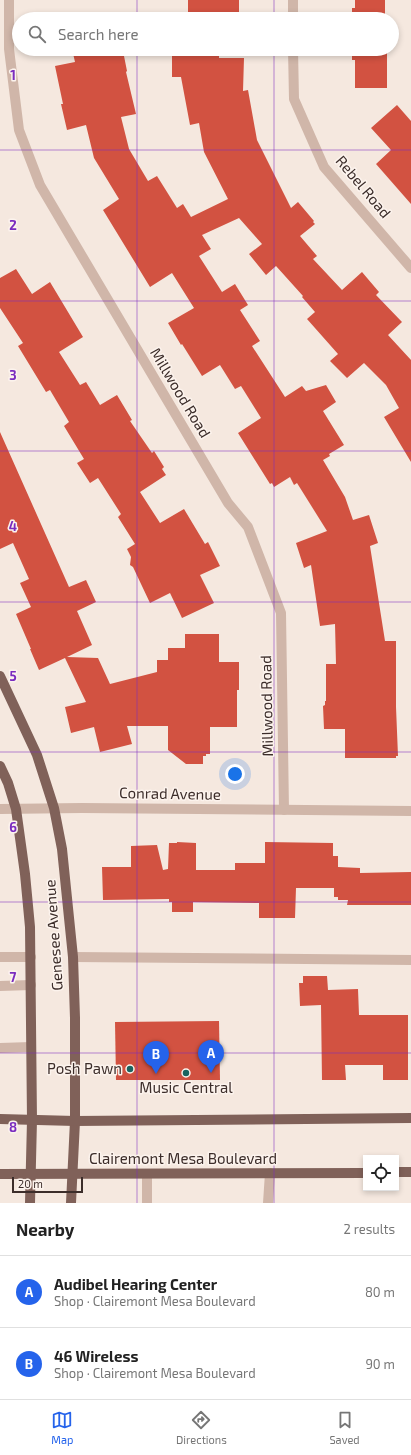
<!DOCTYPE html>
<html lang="en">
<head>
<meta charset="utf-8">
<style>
	:root { --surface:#fff; --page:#f6f6f6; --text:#222; --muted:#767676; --line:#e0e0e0; --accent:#2563eb }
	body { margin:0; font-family:"Exo 2",sans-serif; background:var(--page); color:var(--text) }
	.controls { position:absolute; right:12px; bottom:12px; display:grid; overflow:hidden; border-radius:0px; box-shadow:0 2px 6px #0003 }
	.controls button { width:36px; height:36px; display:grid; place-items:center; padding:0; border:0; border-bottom:1px solid var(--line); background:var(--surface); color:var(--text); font:20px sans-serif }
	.scale { position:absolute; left:12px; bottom:10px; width:71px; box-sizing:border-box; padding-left:4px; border:2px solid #3c2d2a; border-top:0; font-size:11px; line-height:14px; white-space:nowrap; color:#3c2d2a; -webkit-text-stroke:3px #fcf3ed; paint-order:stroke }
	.you { position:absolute; left:235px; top:774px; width:14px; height:14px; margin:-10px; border:3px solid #fff; border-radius:50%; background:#1a73e8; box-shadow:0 0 0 6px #1a73e833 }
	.badge { display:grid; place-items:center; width:26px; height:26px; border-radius:50%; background:var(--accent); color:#fff; font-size:13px; font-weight:700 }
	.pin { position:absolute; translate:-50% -33px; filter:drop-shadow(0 1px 2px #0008) }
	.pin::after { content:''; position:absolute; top:21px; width:14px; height:12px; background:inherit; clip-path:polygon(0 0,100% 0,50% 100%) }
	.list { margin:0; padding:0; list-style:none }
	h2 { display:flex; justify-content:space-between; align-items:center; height:52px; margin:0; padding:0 16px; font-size:17px }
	h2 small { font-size:13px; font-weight:400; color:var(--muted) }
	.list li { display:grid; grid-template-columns:26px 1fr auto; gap:12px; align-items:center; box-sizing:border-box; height:72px; padding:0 16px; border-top:1px solid var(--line) }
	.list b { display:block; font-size:15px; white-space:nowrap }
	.list p { margin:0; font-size:13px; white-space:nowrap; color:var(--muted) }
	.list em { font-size:13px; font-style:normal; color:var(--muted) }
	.icon { flex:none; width:22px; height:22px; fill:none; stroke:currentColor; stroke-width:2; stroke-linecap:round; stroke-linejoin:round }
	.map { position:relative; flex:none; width:411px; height:1203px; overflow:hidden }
	.search { position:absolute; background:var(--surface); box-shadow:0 2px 6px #0003; left:12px; right:12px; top:12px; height:44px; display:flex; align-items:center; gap:10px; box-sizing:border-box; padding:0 14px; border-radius:22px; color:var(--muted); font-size:15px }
	.sheet { height:196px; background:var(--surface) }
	nav { display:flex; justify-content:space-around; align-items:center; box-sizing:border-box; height:56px; border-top:1px solid var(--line); background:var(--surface); font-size:11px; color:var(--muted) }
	nav a { display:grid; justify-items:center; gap:2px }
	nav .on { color:var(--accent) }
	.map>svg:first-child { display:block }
</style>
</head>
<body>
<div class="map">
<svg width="411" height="1203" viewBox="0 0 411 1203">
	<rect width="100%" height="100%" fill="#f5e8df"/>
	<g fill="#d25241">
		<path d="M188,0H239V18L188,19Z"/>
		<path d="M355,0H385V19H352V8H355Z"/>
		<path d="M72,49H108L109,53L123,51L127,71L126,72L136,114L121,117L129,149L148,181L157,176L177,208L183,204L191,217L228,199L204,152L199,123L190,125L181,77H172V54L187,55V49H219V58H244L243,91L248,90L257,140L291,208L298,202L314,221L313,222L315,224L300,236L317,256L313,259L342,290L362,272L379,292L376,295L402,322L388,335L411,360V462L384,417L399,408L386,385L364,363L347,378L330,361L338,354L307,319L315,312L302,297L303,296L276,266L266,275L249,254L262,244L239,218L202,235L211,249L199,256L222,292L235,284L248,305L240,310L260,341L252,346L285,397L302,386L306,391L326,385L336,402L323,411L344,445L329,454L330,456L323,460L345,497L353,520L369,515L378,543L370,546L385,641H396V707L398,756H396V758H345V729H324L323,706L325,705V701H326V664H336L335,624L320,626L311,565L304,568L296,543L327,531L297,483L294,485L290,477L274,487L272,483L270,484L238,433L261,418L241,386L235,389L220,365L202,376L182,344L181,345L168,323L194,308L172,273L150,287L103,210L119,199L94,158L86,125L67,130L61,104H63L55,66L75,62Z"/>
		<path d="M352,49H387V88H355V60H352Z"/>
		<path d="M397,105L411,121V204L376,164L391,150L371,128Z"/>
		<path d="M16,269L32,294L50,282L83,337L59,352L80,385L86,382L100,405L117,395L132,420L130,421L152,453L154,451L164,467L162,469L166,475L140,492L160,523L184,509L205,544L208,542L220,566L200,575L214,603L182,618L170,593L150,603L133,567L130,565L131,557L127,549L135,544L118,517L121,514L98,478L90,483L77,463L84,459L64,426L69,422L50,390L46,392L18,346L23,343L0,308V278Z"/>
		<path d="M0,432L69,587L86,580L96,602L77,611L92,645L67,657L98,658L110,684L157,672V660H168V648H185V634H219V662H239V690H237V727H210V754H206V756H203V764H186L168,750V726H127L132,744L100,752L94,727L71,733L65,707L86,702L65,658L39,670L30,649H31L16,614L31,607L20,583L29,579L13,543L0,549Z"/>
		<path d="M177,842L196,843V870H235V863H265V842L333,843V856H338V867L360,868V873L411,872V905H347L348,900H338V897H334V888H296L295,918H259V903L193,902V912H172V902H169V899L103,900L102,867H131V846L157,845L163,870L168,869L169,843H177Z"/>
		<path d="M303,976H327L328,990L358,989L359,1015H408V1080H383V1065H345L346,1080H322L321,1005L300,1006L299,983H303Z"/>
		<path d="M219,1021L220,1080H116L115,1022Z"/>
	</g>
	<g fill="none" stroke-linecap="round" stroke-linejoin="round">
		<g stroke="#d0b6a9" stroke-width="10">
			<path d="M0,957H31"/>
			<path d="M73,957L411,960"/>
			<path d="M0,986L31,985"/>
			<path d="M0,1048L31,1047"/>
			<path d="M147,1174V1203"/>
			<path d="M268,1203L270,1173"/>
		</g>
		<g stroke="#d0b6a9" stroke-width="10">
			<path d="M9,0V49L19,130L40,185L228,503L248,527L281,613L284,810"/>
			<path d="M293,0V19"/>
			<path d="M293,49L294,99L324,167L411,268"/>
			<path d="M0,809L82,808L411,811"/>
		</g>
		<g stroke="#806159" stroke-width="10">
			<path d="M0,676L37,755L54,808L62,849L73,957L75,1018V1121L71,1203"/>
			<path d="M0,766L8,783L16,809L25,874L30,927L32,1120L30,1203"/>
			<path d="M0,1119L75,1121L411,1118"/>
			<path d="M396,1172H411"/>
			<path d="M0,1174L366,1173"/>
		</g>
	</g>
	<path fill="none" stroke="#7b2cbf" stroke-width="1" stroke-opacity="0.55" d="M137,0V19M274,0V19M137,49V1203M274,49V1203M0,150H411M0,301H411M0,451H411M0,602H411M0,752H411M0,902H411M0,1053H411"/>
	<g fill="#1a635f" stroke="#fcf3ed" stroke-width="1.5">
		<circle cx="130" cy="1069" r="4"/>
		<circle cx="186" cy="1073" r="4"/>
	</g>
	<g text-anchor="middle" stroke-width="3" stroke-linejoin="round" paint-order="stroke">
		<g font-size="15" fill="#3c2d2a" stroke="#fcf3ed">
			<text transform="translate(363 187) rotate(50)" y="5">Rebel Road</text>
			<text transform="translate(180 393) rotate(59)" y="5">Millwood Road</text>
			<text transform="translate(267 706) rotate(-91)" y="5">Millwood Road</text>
			<text transform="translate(170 794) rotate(1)" y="5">Conrad Avenue</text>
			<text transform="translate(54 935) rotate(-94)" y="5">Genesee Avenue</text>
			<text x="183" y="1164">Clairemont Mesa Boulevard</text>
		</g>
		<g font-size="15" fill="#3c2d2a" stroke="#fcf3ed" text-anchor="end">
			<text x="122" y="1074">Posh Pawn</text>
			<text x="186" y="1093" text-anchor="middle">Music Central</text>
		</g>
	</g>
	<g font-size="13" text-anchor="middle" font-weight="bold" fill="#7b2cbf" stroke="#fcf3ed" stroke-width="3" stroke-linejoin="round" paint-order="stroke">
		<text x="13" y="80">1</text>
		<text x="13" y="230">2</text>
		<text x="13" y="380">3</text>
		<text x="13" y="531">4</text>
		<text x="13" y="681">5</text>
		<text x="13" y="832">6</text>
		<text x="13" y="982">7</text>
		<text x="13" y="1132">8</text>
	</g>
</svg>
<div class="controls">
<button><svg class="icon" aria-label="locate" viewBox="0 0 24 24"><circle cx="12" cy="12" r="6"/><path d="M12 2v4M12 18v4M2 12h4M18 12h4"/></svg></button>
</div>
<div class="scale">20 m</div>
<div class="you"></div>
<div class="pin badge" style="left:211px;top:1073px">A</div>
<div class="pin badge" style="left:156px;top:1074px">B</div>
<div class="search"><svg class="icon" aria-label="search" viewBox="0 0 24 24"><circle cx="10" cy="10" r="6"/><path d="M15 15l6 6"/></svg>Search here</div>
</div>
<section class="sheet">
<h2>Nearby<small>2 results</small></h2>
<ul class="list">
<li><span class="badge">A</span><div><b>Audibel Hearing Center</b><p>Shop · Clairemont Mesa Boulevard</p></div><em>80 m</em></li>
<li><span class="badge">B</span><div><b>46 Wireless</b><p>Shop · Clairemont Mesa Boulevard</p></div><em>90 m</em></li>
</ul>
</section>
<nav>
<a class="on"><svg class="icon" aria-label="map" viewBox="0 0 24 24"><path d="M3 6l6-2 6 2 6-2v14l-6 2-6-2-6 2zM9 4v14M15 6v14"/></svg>Map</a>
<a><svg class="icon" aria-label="directions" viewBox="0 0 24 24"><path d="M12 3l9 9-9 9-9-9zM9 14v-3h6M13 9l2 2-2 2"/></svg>Directions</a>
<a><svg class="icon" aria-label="saved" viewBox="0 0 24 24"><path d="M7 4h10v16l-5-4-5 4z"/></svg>Saved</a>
</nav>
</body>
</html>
